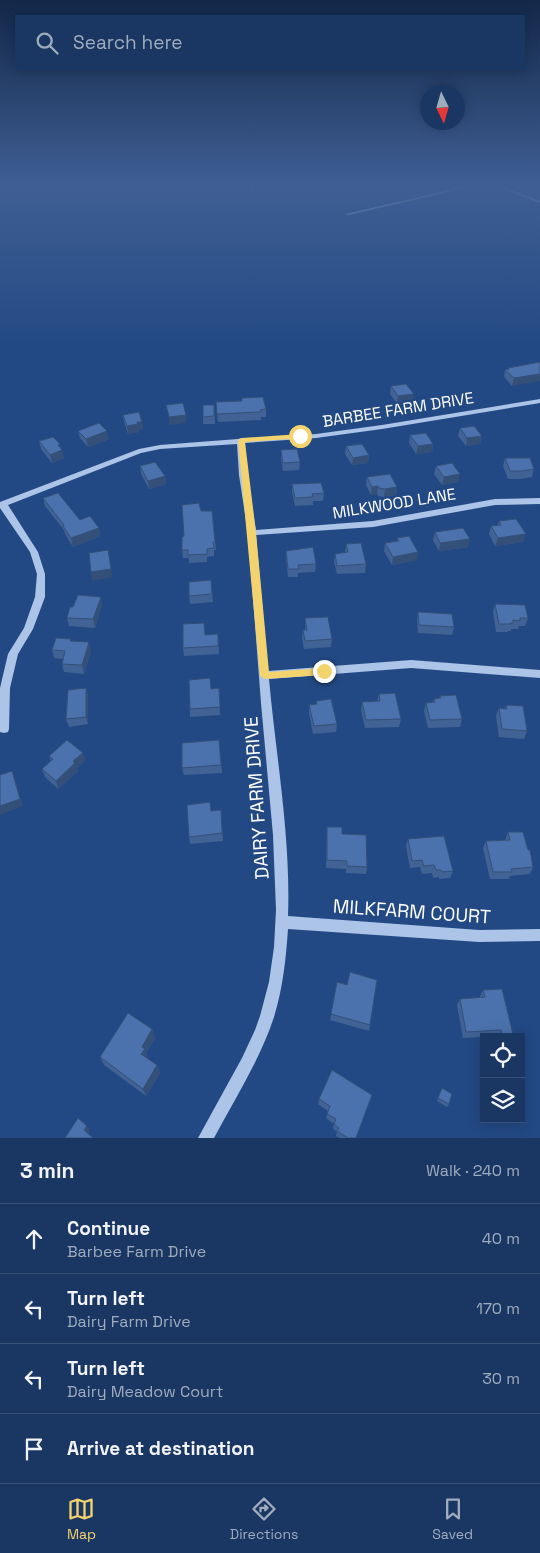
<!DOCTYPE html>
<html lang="en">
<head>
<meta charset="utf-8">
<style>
	:root { --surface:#1a3763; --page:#233f69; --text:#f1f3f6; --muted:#9facbe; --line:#385178; --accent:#f3d36e }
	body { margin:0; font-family:"Space Grotesk",sans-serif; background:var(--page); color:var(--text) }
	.controls { position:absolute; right:15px; bottom:15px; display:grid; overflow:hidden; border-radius:0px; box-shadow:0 2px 12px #0003 }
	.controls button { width:45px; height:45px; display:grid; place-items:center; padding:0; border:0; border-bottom:1px solid var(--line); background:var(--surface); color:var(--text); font:25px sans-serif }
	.compass { position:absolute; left:420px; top:85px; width:45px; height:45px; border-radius:50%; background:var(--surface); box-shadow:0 2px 12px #0003; rotate:175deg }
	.stop { position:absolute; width:15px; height:15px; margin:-11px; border:4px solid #f3d36e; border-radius:50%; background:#fff }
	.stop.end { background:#f3d36e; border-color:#fff; box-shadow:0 1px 5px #0008 }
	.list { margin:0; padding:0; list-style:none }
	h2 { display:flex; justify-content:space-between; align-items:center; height:65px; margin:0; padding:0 20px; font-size:21px }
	h2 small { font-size:16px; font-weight:400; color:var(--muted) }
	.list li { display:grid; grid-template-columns:32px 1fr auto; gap:15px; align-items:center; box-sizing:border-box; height:70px; padding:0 20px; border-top:1px solid var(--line) }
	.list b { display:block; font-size:19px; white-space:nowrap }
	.list p { margin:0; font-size:16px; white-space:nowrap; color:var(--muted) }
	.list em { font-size:16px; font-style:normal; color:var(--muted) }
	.icon { flex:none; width:28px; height:28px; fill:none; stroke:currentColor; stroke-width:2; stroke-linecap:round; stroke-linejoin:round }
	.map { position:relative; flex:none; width:540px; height:1138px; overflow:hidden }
	.search { position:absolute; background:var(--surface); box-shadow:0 2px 12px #0003; left:15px; right:15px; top:15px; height:55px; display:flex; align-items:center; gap:12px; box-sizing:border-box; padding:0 18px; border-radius:0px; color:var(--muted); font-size:19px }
	.sheet { height:345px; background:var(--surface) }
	nav { display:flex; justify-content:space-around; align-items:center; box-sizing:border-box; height:70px; border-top:1px solid var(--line); background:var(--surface); font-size:14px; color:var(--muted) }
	nav a { display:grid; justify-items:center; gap:2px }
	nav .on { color:var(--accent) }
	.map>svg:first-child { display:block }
</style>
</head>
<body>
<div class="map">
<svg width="540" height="1138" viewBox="0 0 540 1138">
	<rect width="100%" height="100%" fill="#234984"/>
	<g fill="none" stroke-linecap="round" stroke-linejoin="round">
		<path stroke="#9fbee9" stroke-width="2" d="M501,187L540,202"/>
		<g fill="#abc4e8" fill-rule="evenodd">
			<path d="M247,185H251L254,191H250Z"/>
			<path d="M470,185H480L348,215L346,214Z"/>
			<path d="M540,399V403L382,429L316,438L245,443L247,475L256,530L373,521L495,499L540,498V504L495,505L373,527L256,535L268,671L411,660L540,670V678L411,668L269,679C276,756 291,839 288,916L479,930L540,929V941L479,942L288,929C286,958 283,988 274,1017C260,1060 235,1098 214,1138H198L242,1058L255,1030L260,1016L269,982L274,947L276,910L273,835L261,703L248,534L239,475L237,444L160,449L141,453L8,505L38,552L45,574V597L33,629L18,654L10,688L9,729L8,732L4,733L0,732V688L8,654L24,628L35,597L37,574L30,552L0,508V502L139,449L160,445L238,439L241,438L244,439L316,434L382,425Z"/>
		</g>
	</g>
	<g fill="#406294">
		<path d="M540,362L512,386L504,377L505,370L508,369V368Z"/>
		<path d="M391,386L413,401L397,404L390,394Z"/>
		<path d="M216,402L266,409V417H261V420L218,422Z"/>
		<path d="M203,405H214L215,424H203Z"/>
		<path d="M123,415L142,422L143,429L138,430L139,432L128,434L124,422Z"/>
		<path d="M460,428L482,436L480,444L466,446L458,436Z"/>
		<path d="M78,431L109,439L88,447L80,438Z"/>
		<path d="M410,435L433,444L432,452L416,454L409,443Z"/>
		<path d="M39,441L61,449L64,458L52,463L41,449Z"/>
		<path d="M346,446L369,455L368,463L352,465L345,454Z"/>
		<path d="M281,450L300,462L299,470L283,471L281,458Z"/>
		<path d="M505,458L534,469L532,477L520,479H508L503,466Z"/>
		<path d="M140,466L165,476L166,484L149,489L141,474Z"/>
		<path d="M436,466L458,482L442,485L434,474Z"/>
		<path d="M367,477L397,487L396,495L384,497L378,496L377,494L371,495L366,485Z"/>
		<path d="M292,484L324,493L323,501H313V505L295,506L292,492Z"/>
		<path d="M43,498L80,520L99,528L100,536L73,547L65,534L64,530L45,506Z"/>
		<path d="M201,511H212L216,550H214V556L207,557V562L189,563V558H183L182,550L184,536Z"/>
		<path d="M499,521L523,542L495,546L489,534L491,526L498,525Z"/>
		<path d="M435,532L468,547L439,551L433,540Z"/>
		<path d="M397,538L417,560L392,565L384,551L385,543L397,541Z"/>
		<path d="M346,544L366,564L365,573L337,574L334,562L335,554L345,552Z"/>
		<path d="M286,551L316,564L315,572L298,573V577H288L286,559Z"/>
		<path d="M211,580L213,602L190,604L189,596Z"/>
		<path d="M495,604L528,618L525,626H519L518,629H511V631H508V632H496L493,612Z"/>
		<path d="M102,605L95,628L69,626L67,618Z"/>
		<path d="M418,612L454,627L452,635L418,633L417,620Z"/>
		<path d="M305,618L332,639L331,647L304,649L302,638L303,630H305Z"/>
		<path d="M218,634L219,654L184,656L183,648L205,635Z"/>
		<path d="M71,639V641L91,650L84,674L64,672L62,664L63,659L54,658L52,650Z"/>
		<path d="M86,688L88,696V724L69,727L66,719Z"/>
		<path d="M219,688L220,715L190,717V709L211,689Z"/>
		<path d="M379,694L401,719L399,727L365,728L361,710L362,702L377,701Z"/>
		<path d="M440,696L462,719L460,727L428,728L424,711L426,703L433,702L434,699L439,698Z"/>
		<path d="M316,701L337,724L336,732L313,734L309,713V705L316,704Z"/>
		<path d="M506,705L527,731L524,739L499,737L496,716L499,708H505Z"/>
		<path d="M219,740L222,773L184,775L182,768Z"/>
		<path d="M49,756L85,760L77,768L78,771L58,789L45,777L42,769L51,761Z"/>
		<path d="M221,810L223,841L190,844L189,837L211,811Z"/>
		<path d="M327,827L342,834L367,867L366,874L346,873V869L326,868Z"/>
		<path d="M508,832L528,850L533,867L530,874L510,876L509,879H490L483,848L486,841L505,840Z"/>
		<path d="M408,839L453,871L450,878L439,879V877L433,878L432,873L422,874L420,867L410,868L406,846Z"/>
		<path d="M337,982L347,985L370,1025L369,1031L330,1020Z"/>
		<path d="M483,990L513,1034L512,1037H497V1036L463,1038L457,1005L460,999L480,998V996Z"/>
		<path d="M152,1029L155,1038L146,1053L148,1057L147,1058L157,1065L160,1073L146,1096L104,1065L100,1057Z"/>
		<path d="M332,1070L356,1138H340L336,1136L337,1132L333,1129L334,1124L326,1118L328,1111L318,1104L319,1099Z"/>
		<path d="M442,1088L449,1104L447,1107L437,1101Z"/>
	</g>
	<g fill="#345078">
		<path d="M540,374V381L512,386L514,378Z"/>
		<path d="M414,394L413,401L397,404L398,396Z"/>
		<path d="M186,415V423L169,425V417Z"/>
		<path d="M137,422H142L143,429L138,430L139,432L128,434L127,426Z"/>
		<path d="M107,431L109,439L88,447L86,439Z"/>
		<path d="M482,436L480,444L466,446L467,438Z"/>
		<path d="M60,444L64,458L52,463L50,455L58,445Z"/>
		<path d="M433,444L432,452L416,454L418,446Z"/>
		<path d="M369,455L368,463L352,465L353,458Z"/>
		<path d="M460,474L458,482L442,485L444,477Z"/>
		<path d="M165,476L166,484L149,489L148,481Z"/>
		<path d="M378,486L377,494L371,495L372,487Z"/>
		<path d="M397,487L396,495L384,497L385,489Z"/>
		<path d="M99,528L100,536L73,547L71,538Z"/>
		<path d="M526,534L523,542L495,546L498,538Z"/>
		<path d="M470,539L468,547L439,551L440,543Z"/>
		<path d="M418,552L417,560L392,565L393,557Z"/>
		<path d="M110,558L112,577L92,581L91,572Z"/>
		<path d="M101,597L102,605L95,628L93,619Z"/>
		<path d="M89,642L91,650L84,674L82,665Z"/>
		<path d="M86,688L88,696V724L86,717Z"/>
		<path d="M83,753L85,760L77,768L78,771L58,789L56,781L73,761Z"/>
		<path d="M12,771L15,779L23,806L0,815V806Z"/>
		<path d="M152,1029L155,1038L146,1053L148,1057L144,1062L141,1054L142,1047Z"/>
		<path d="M157,1065L160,1073L146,1096L143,1089Z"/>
		<path d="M87,1126L90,1131L87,1135L84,1130Z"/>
	</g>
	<g fill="#4b72ac" stroke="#345078">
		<path d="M540,362V374L514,378L505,370L509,369L508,368Z"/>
		<path d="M406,384L414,394L398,396L391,386Z"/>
		<path d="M263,397L266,409L260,410V412L217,414L216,402L242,401V398Z"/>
		<path d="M183,403L186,415L169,417L166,405Z"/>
		<path d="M203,405H214V416L203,417Z"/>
		<path d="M139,412L142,422H137L138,424L127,426L123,415Z"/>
		<path d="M99,423L107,431L86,439L78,431Z"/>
		<path d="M474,426L482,436L467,438L460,428Z"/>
		<path d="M426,433L433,444L418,446L410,435Z"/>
		<path d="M53,437L60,444L58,445L62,450L50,455L39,441Z"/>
		<path d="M362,444L369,455L353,458L346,446Z"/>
		<path d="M297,449L300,462L283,463L281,450Z"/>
		<path d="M505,458H530L534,469L522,471H510Z"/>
		<path d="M155,462L165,476L148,481L140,466Z"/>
		<path d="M452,463L460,474L444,477L436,466Z"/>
		<path d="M390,474L397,487L385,489L379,488L378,486L372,487L367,477Z"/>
		<path d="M321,483L324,493L312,494L313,497L295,498L292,484Z"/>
		<path d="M58,493L80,520L90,516L99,528L71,538L63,526L64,525L43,498Z"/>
		<path d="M199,503L201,511H212L215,542H213L214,548L207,549V554L188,555V550H182V537L184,536L182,505Z"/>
		<path d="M516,519L526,534L498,538L491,526L501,525L499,521Z"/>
		<path d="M463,528L470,539L440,543L435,532Z"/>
		<path d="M409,536L418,552L393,557L385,543L399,541L397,538Z"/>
		<path d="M361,543L366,564L337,566L335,554L348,552L346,544Z"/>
		<path d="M313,547L316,564L298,565L299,569H288L286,551Z"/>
		<path d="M108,550L111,569L91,572L89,553Z"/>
		<path d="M211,580L212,594L189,596V582Z"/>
		<path d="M78,595L101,597L93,619L67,618L70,607H73Z"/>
		<path d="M495,604L525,605L528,618H520V621L513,620V623H510L511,624H499Z"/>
		<path d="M418,612L452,614L454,627L419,625Z"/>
		<path d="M328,617L332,639L305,641L303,630H307L305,618Z"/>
		<path d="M204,623L205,635L218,634V646L183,648V624Z"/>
		<path d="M56,638L71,639L70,641L89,642L82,665L62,664L65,651L52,650Z"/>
		<path d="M210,678L211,689L219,688L220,707L190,709L189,680Z"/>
		<path d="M86,688V717L66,719L68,690Z"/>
		<path d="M395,693L401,719L366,720L362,702L380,701L379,694Z"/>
		<path d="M456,695L462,719L430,720L426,703L435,702L434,699L441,698L440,696Z"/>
		<path d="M331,699L337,724L314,726L309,705L317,704L316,701Z"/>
		<path d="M506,705L523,706L527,731L502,729L499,708L507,709Z"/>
		<path d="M67,740L83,753L73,761L75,763L56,781L42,769L53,759L49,756Z"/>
		<path d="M219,740L221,765L182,768V743Z"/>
		<path d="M12,771L20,799L0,806V775Z"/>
		<path d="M210,802L211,811L221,810L222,833L189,837L187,805Z"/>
		<path d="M327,827H342V834L366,835L367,867L347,866V861L327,860Z"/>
		<path d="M508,832H523L528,850H530L533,867L511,869L512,872H493L486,841L510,840Z"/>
		<path d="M444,836L453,871L442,872L441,870H436L434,865L424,866L422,860L412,861L408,839Z"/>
		<path d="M350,972L377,980L370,1025L331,1014L337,982L347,985Z"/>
		<path d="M502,989L513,1034L502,1035L501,1030L466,1032L460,999L485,997L483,990Z"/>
		<path d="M128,1013L152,1029L142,1047L145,1049L141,1054L157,1065L143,1089L100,1057Z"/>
		<path d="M332,1070L372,1095L356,1138H348L337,1131L339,1128L334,1124L336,1119L327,1114L330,1106L319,1099Z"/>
		<path d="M442,1088L452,1094L449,1104L438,1098Z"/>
		<path d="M78,1118L87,1126L84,1130L93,1138H65Z"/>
	</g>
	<linearGradient id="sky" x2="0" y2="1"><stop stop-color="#132849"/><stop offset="0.54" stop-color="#3f5f94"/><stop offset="1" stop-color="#3f5f94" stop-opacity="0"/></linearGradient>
	<rect width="540" height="345" fill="url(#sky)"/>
	<path fill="#f3d36e" d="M300,434L304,436L303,438L245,442L256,533L269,672L324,668L328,671L324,675L265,679L260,676L238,440L242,438Z"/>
	<g text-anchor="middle" stroke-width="5" stroke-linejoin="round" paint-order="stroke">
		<g font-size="16" fill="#fff" stroke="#234984">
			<text transform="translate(398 409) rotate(-9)" y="6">BARBEE FARM DRIVE</text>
			<text transform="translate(394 503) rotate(-9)" y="6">MILKWOOD LANE</text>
		</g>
		<g font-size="19" fill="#fff" stroke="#234984">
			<text transform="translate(256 798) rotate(-94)" y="7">DAIRY FARM DRIVE</text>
			<text transform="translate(412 911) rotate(4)" y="7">MILKFARM COURT</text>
		</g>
	</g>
</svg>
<div class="controls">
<button><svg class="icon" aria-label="locate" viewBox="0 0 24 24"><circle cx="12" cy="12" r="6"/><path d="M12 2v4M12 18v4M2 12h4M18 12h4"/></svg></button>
<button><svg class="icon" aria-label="layers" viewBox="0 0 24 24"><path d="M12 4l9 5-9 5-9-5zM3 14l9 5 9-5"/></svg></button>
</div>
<svg class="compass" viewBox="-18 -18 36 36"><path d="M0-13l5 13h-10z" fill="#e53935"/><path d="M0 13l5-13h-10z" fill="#9facbe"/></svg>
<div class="stop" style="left:300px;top:436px"></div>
<div class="stop end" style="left:324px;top:671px"></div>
<div class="search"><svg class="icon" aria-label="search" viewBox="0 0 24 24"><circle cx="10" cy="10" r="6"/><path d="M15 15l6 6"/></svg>Search here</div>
</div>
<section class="sheet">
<h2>3 min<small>Walk · 240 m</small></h2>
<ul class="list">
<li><svg class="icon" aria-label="ahead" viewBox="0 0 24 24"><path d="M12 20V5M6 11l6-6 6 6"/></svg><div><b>Continue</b><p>Barbee Farm Drive</p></div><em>40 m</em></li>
<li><svg class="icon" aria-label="left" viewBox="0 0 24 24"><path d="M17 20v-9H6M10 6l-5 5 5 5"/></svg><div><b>Turn left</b><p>Dairy Farm Drive</p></div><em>170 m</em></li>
<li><svg class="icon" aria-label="left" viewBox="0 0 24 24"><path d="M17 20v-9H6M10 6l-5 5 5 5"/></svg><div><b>Turn left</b><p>Dairy Meadow Court</p></div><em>30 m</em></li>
<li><svg class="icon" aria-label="arrive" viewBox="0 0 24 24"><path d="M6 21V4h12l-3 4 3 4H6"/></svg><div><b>Arrive at destination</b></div></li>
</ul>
</section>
<nav>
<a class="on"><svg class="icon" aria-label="map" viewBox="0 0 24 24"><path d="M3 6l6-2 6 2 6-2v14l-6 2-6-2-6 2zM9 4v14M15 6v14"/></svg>Map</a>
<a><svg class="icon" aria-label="directions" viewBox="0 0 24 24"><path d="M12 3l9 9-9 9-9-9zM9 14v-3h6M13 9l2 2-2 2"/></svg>Directions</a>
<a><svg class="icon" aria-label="saved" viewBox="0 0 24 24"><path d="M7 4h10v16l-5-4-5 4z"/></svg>Saved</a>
</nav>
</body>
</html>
